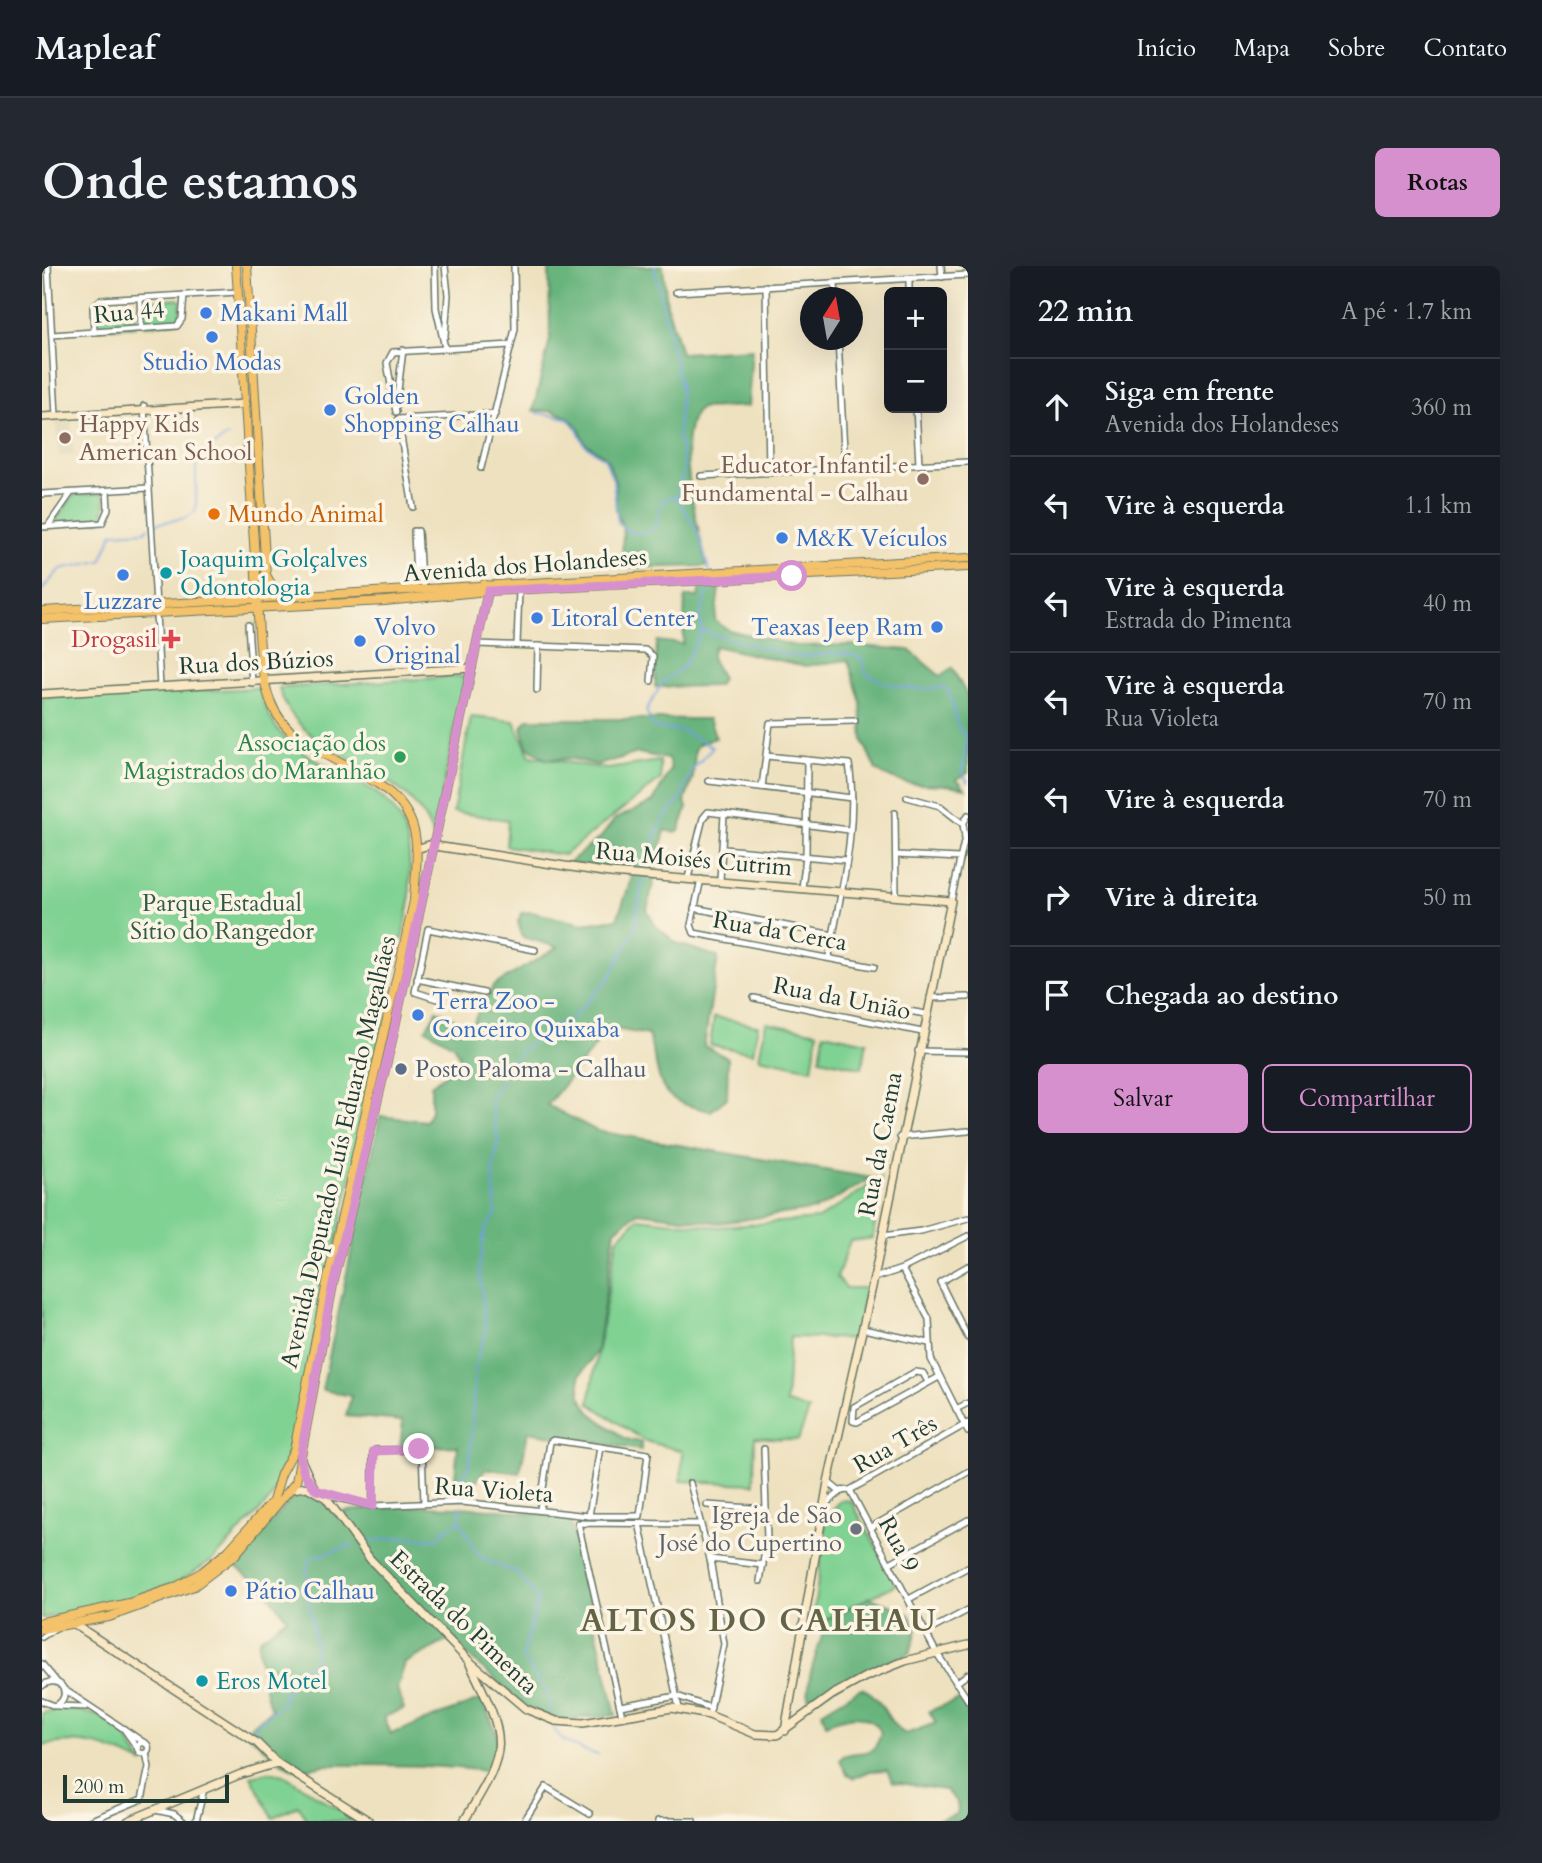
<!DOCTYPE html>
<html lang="pt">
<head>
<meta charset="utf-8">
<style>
	:root { --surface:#171b24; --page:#242831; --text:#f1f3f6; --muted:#9ea1a6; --line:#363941; --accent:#d690ce }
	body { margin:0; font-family:Cardo,serif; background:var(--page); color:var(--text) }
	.controls { position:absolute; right:21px; top:21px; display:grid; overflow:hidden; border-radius:10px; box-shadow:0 7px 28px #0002 }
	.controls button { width:63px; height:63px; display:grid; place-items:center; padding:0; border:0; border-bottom:2px solid var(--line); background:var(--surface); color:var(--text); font:35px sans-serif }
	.compass { position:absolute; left:758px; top:21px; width:63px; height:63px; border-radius:50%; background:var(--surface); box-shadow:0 7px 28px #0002; rotate:11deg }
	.scale { position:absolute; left:21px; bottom:18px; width:166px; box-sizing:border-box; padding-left:7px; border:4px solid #1f3d34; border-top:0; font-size:19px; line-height:24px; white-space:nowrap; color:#1f3d34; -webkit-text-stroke:5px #fcf5e5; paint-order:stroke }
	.stop { position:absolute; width:21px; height:21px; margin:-16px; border:5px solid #d690ce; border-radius:50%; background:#fff }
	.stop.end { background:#d690ce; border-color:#fff; box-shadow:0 2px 7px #0008 }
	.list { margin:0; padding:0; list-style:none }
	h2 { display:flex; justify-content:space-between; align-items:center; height:91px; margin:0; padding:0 28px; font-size:30px }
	h2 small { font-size:23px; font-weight:400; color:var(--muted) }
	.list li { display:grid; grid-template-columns:46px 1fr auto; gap:21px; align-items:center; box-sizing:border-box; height:98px; padding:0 28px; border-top:2px solid var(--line) }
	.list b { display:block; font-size:26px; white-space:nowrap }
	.list p { margin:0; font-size:23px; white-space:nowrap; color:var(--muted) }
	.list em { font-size:23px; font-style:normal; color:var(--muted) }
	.actions { display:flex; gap:14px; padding:21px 28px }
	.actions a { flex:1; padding:16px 0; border:2px solid var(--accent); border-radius:10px; text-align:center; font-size:24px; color:var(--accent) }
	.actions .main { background:var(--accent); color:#111 }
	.icon { flex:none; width:38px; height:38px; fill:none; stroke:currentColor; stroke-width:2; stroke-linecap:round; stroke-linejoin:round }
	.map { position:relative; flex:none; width:926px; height:1555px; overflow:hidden; border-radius:10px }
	header { display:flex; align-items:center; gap:42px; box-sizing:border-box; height:98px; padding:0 35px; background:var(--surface); border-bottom:2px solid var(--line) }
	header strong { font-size:33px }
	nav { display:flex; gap:38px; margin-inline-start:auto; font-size:24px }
	.intro { display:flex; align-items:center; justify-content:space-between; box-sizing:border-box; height:168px; padding:0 42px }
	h1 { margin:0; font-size:49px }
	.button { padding:18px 32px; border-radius:10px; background:var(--accent); color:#111; font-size:24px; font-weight:700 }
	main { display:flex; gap:42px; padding:0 42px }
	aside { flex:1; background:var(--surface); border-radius:10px; box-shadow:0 7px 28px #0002 }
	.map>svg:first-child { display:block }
</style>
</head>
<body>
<header>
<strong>Mapleaf</strong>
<nav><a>Início</a><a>Mapa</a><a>Sobre</a><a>Contato</a></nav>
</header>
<div class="intro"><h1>Onde estamos</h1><a class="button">Rotas</a></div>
<main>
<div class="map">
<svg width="926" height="1555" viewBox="0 0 926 1555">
	<rect width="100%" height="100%" fill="#fcf5e5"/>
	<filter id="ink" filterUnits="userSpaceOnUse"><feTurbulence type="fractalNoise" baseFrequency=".0143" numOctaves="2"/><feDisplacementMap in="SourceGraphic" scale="14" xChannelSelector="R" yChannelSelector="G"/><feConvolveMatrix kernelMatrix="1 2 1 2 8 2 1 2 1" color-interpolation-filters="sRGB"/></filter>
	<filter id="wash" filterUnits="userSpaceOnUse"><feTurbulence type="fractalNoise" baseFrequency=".00686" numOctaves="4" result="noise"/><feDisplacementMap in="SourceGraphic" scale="28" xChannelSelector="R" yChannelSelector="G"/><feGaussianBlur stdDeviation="1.57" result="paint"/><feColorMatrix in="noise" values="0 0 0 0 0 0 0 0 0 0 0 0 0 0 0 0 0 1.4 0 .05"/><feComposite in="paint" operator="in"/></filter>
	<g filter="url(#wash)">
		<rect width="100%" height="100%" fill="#eee1bf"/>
		<path fill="#dcd5b5" d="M29,154L32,189L17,190L14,155Z"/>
		<g fill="#80d293" stroke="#508864" stroke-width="2">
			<path d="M136,33L139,35L137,55L102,60L101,35Z"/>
			<path d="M93,40L94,60L55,63L54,45Z"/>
			<path d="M62,227L63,242L58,255L12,257L32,229Z"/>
			<path d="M423,410L391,571C368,494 258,498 237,422Z"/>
			<path d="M217,422C223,442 230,460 245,474C279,506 342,513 361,560C370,583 367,611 368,636L250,1184L228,1234L172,1293L134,1317L55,1344L0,1352V432Z"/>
			<path d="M429,451L472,455L488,490L565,503L618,495L619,513L522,589L464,580L466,554L411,546Z"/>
			<path d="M672,751L716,759L711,787L668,779Z"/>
			<path d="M724,756L776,766L770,803L717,792Z"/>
			<path d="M782,767L825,776L820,802L778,793Z"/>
			<path d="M839,912L831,972L808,975L795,1011L804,1022H823L815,1073L748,1071L744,1137L767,1144L756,1174L713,1171L712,1218L639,1215L641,1185L603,1175L547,1137L575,973L596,952L677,961L776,953Z"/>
			<path d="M799,1234L809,1235L855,1318L770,1360L784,1253Z"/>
			<path d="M20,1443C43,1444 70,1451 84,1471C91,1481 93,1490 102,1498C68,1481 39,1470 0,1480V1447Z"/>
			<path d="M228,1506L242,1509L314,1555H265L256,1539L231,1552L209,1510Z"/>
		</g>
		<g fill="#68b47d" stroke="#447858" stroke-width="2">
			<path d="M507,0H621L625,39L639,87L710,83L706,140L658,142C629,168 657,265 665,300L580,302L581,262L574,244L573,214L564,191L543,177L537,162L526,151L510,145H491L508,73Z"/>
			<path d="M658,320L677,322L673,355L687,364L754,380L809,379L867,384L898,410L910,402L926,431V507L915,513L923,522C888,513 870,527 834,504L821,475L819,437L806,394L763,400L672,380L669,392L680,412L676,420L613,421L615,375L641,378L643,331H656Z"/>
			<path d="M486,453H667L674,472L657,478L653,484L651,512L643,535L645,542L637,565L633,567L623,564L605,644L613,659L634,677L676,691L662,780L686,792L685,832L669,845C609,835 622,816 606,769L568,762L505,839L555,865L830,912L775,943L678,957L596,946L573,964L555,1085L538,1109V1130L548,1146L562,1157L584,1173L599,1176V1184L486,1166L478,1207L444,1203L437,1210L425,1233L411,1232L416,1180L358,1182L361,1155L304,1150L309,1130L280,1124L338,850L384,855L389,845V819L420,795L411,779L384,763L395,744L428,761L451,720L516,681L480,671L476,655L480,647L489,646L541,658L575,653L592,606L526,597L559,571L573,553L611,536L629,503L626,493L596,487L556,499L531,493H504L485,481L480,461Z"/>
			<path d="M261,1227L274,1231L292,1247C371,1235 450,1240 528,1253L574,1449L515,1454L486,1443L408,1373L363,1397L355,1423L362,1443L342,1451L349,1468L440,1433L456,1470L449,1506C395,1498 341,1499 286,1499C275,1499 259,1506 249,1502C233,1495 217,1476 203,1465L230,1443C223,1432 215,1387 217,1373L245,1352L221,1322L191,1298L253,1229Z"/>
			<path d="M828,1331C848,1343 866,1336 875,1364L868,1387L813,1410L768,1435L766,1432L768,1409L785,1353Z"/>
			<path d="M819,1422C842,1430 843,1458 864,1468L894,1457L887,1445L919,1433L926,1443V1508L922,1511L926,1519V1555H891L913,1549L916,1544L915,1536L903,1524L851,1516L845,1504L828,1505L812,1512L805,1508L798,1494L801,1490C822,1482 831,1495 839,1466C824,1444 806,1449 784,1458L780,1446Z"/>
		</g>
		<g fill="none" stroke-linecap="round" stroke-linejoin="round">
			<g stroke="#719fda" stroke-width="2">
				<path d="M612,0L639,124L636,168L642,202L635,231L657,268L667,305"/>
				<path d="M495,147L525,152L535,162L542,178L563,193L571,214L576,257C587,268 598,271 613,262C619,249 614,230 633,231"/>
				<path d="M112,258L143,252L154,245V192L186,170"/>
				<path d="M669,317L657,352L660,364L669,368L751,390C776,392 796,380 820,393L823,406C843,422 876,425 901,421L907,426L916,460L925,474L920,506L926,516"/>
				<path d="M0,324L18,303L59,295L71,267L103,265L107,261"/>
				<path d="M601,607L618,558L639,532L650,504L671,481L640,465L613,462L604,445L620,417L642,400L660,364"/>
				<path d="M417,1232L419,1217L428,1195L433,1101L444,1064L437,1001L443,964L454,948L451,906L456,874L449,838L451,828L479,785L509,761L530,752L567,713L593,663L600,613"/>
				<path d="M418,1255L433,1285L443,1294L474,1306L496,1333L480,1391L506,1427L509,1449"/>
				<path d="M321,1276L363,1271L396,1273L402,1264L418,1255V1241"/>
				<path d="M510,1458C515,1476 539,1484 556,1489"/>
				<path d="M211,1466L216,1457L240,1438L250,1408L270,1399L272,1394C278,1360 256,1325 268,1292L311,1279"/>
			</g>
		</g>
	</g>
	<g filter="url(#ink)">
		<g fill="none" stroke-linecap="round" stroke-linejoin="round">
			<g stroke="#677665" stroke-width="8">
				<g id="street">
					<path d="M6,0L14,150"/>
					<path d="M393,0L394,42L403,82"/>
					<path d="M899,0L900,11"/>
					<path d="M867,13V26"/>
					<path d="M793,17L794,32"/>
					<path d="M724,20L727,207"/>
					<path d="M634,26L926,9"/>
					<path d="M98,32L99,63"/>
					<path d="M52,66L51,41L58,34L196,26"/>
					<path d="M10,69L135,60L140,53L142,29"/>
					<path d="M403,70L406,29L403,0"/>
					<path d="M796,74L803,202"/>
					<path d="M102,140L114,339"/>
					<path d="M354,140L361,84"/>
					<path d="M874,142L877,198"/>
					<path d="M354,146L345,97L351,86L469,79"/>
					<path d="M439,202L473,63L472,0"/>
					<path d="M659,210L926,196"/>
					<path d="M0,228L107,222"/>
					<path d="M371,241L356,153L453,148"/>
					<path d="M6,260L29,227"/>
					<path d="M0,261L60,257L66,243L65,225"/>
					<path d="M376,265L379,313L384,324"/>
					<path d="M371,325L374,313L372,265"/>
					<path d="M114,347L118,421"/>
					<path d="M206,359L210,417"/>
					<path d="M435,378L603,384L611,390L609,415"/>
					<path d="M475,379L477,324"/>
					<path d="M495,424L496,380"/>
					<path d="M724,490L807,498C817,561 798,629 787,690"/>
					<path d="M667,515L810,532"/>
					<path d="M720,521L728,457L813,455"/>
					<path d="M865,531L898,540L921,558"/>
					<path d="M853,547L854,630"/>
					<path d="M682,583L804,594"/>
					<path d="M854,589L918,592"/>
					<path d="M646,612L661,552L666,546L807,564"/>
					<path d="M659,613L649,659L652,667L832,701"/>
					<path d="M678,614L682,549"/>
					<path d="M760,622L764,590L765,494"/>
					<path d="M909,635L923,571L921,558L926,549"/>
					<path d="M652,642L791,669"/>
					<path d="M375,713L442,727"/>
					<path d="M712,732L880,766"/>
					<path d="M888,732L926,731"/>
					<path d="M395,733L373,726L386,663L493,684"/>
					<path d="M837,740L884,748"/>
					<path d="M876,785L926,786"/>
					<path d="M858,871L926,865"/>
					<path d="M840,970L879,965L926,952"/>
					<path d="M926,1000L898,1016L926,1072"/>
					<path d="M860,1003L887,1053L889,1093L926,1166"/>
					<path d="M832,1012L860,1003L926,970"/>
					<path d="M821,1063L887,1077"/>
					<path d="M886,1116L881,1107L873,1106L812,1141L811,1155L815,1156L897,1111"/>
					<path d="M914,1143L926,1137"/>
					<path d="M786,1216L797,1225L808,1224L926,1157"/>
					<path d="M648,1217L668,1293L682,1378L667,1449"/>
					<path d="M808,1224L894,1386L926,1434"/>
					<path d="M283,1229L331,1240L420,1236L547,1250H598L606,1188L511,1174L508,1176L498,1243"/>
					<path d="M783,1238L800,1225"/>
					<path d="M665,1239L724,1243"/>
					<path d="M331,1240V1187L334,1184H380L382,1237"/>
					<path d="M547,1250L558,1181"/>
					<path d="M597,1257L637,1442"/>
					<path d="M828,1262L926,1206"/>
					<path d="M668,1293L721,1299"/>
					<path d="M848,1297L926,1254"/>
					<path d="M718,1315L725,1273L722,1183"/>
					<path d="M867,1333L926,1301"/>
					<path d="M884,1366L926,1344"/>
					<path d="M0,1371L12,1363"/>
					<path d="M0,1398L14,1415"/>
					<path d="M914,1417L926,1408"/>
					<path d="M0,1420C17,1406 33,1430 13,1440L0,1435"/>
					<path d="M23,1424L82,1463"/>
					<path d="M16,1440L44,1441"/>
					<path d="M578,1440L635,1430L669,1442"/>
					<path d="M580,1450L536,1257L658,1258"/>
					<circle cx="101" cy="1482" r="5.5"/>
					<path d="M96,1483L82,1463L104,1478"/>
					<path d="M114,1544L132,1548L141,1555"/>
					<path d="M47,1555L100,1533L107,1501L104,1487"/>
					<path d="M154,1555L162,1523"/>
					<path d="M482,1555L504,1521L548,1548"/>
					<path d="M616,1555H651"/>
				</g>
			</g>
			<g stroke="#677665" stroke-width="10">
				<g id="secondary">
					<path d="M0,151L204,138"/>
					<path d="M0,428L430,402"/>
					<path d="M374,583L387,579L568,607L909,635L832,1012L786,1216L743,1465"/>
					<path d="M259,1194L273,1224"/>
					<path d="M249,1223L265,1221L284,1232L328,1293L426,1394L484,1443L514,1455L541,1457L630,1442L667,1449L713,1468L735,1469L790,1429L823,1411L863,1395L926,1379"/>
					<path d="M32,1358L215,1477L235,1497L327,1555"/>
					<path d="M86,1555L199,1508L235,1497"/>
					<path d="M422,1555C468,1481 466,1476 428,1398"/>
				</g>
			</g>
			<g stroke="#677665" stroke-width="10">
				<g id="primary">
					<path d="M205,0L224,309L232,323L247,332"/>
					<path d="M0,345L926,292"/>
					<path d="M0,353L343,335L446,325L926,301"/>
					<path d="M0,1356L87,1337L134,1321L160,1306L186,1285L231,1235L239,1208L252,1184L285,1016L372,635C373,611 378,584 371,561C352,498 251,499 228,434C215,401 216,329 213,292C207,194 201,97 194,0"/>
					<path d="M0,1363L67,1351L152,1320L193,1289L254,1216L291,1018L350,774L446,325L442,318"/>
				</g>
			</g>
			<use href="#street" stroke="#fff" stroke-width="5"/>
			<use href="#secondary" stroke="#fae7c3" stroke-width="7"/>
			<use href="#primary" stroke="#f3c26a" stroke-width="8"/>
		</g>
	</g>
	<g fill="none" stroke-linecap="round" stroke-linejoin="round" filter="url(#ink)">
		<path stroke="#d690ce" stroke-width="9" d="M377,1183L332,1185L331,1240L274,1224L262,1207L258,1192L291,1018L350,774L446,325L750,310"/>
	</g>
	<g fill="#3f7fe0" stroke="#fcf5e5" stroke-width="2.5">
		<circle cx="164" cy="47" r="7"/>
		<circle cx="170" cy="71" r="7"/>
		<circle cx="288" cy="144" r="7"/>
		<circle cx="740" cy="272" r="7"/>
		<circle cx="81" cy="309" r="7"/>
		<circle cx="495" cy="352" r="7"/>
		<circle cx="895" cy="361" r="7"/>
		<circle cx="318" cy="375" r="7"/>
		<circle cx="376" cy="749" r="7"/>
		<circle cx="189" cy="1325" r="7"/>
	</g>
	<g fill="#8d6e63" stroke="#fcf5e5" stroke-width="2.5">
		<circle cx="23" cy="172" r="7"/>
		<circle cx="881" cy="213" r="7"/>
	</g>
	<circle fill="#e8710a" stroke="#fcf5e5" stroke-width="2.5" cx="172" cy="248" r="7"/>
	<g fill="#0f9aa8" stroke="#fcf5e5" stroke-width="2.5">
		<circle cx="124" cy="307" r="7"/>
		<circle cx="160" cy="1415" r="7"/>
	</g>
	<path fill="#e0444e" stroke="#fcf5e5" stroke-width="2.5" d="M125.5 362.5h7v7h7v7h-7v7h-7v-7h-7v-7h7z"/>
	<circle fill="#2e9e5b" stroke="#fcf5e5" stroke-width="2.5" cx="358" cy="491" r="7"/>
	<circle fill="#5c6f8a" stroke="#fcf5e5" stroke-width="2.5" cx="359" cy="803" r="7"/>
	<circle fill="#6b7280" stroke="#fcf5e5" stroke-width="2.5" cx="814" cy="1263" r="7"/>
	<g text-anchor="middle" stroke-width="7" stroke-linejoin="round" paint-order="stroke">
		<g font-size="24" fill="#1f3d34" stroke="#fcf5e5">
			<text transform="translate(87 46) rotate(-5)" y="8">Rua 44</text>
			<text transform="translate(483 299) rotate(-4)" y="8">Avenida dos Holandeses</text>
			<text transform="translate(214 396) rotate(-3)" y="8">Rua dos Búzios</text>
			<text transform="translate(652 593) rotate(5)" y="8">Rua Moisés Cutrim</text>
			<text transform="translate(738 665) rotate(10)" y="8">Rua da Cerca</text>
			<text transform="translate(800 732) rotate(11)" y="8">Rua da União</text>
			<text transform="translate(838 878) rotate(-79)" y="8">Rua da Caema</text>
			<text transform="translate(296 886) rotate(-77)" y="8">Avenida Deputado Luís Eduardo Magalhães</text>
			<text transform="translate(853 1178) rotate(-30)" y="8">Rua Três</text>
			<text transform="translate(452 1224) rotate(4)" y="8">Rua Violeta</text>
			<text transform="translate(857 1278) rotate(61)" y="8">Rua 9</text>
			<text transform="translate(422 1356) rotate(44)" y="8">Estrada do Pimenta</text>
		</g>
		<g font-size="24" fill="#366cbe" stroke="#fcf5e5" text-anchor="start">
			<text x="178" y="55">Makani Mall</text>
			<text x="170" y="104" text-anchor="middle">Studio Modas</text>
			<text x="302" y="138">Golden<tspan x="302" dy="28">Shopping Calhau</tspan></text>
			<text x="754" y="280">M&amp;K Veículos</text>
			<text x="81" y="343" text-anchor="middle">Luzzare</text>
			<text x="509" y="360">Litoral Center</text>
			<text x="332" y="369">Volvo<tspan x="332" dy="28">Original</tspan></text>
			<text x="881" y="369" text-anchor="end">Teaxas Jeep Ram</text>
			<text x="390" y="743">Terra Zoo -<tspan x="390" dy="28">Conceiro Quixaba</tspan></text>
			<text x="203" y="1333">Pátio Calhau</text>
		</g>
		<g font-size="24" fill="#785e54" stroke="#fcf5e5" text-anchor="start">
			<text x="37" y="166">Happy Kids<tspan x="37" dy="28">American School</tspan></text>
			<text x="867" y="207" text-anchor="end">Educator Infantil e<tspan x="867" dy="28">Fundamental - Calhau</tspan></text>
		</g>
		<g font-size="24" fill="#c56008" stroke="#fcf5e5" text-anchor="start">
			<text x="186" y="256">Mundo Animal</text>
		</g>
		<g font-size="24" fill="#0d838f" stroke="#fcf5e5" text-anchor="start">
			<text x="138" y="301">Joaquim Golçalves<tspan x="138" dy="28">Odontologia</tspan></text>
			<text x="174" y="1423">Eros Motel</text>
		</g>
		<g font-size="24" fill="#be3a42" stroke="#fcf5e5" text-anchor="end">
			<text x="115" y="381">Drogasil</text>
		</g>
		<g font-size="24" fill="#27864d" stroke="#fcf5e5" text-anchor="end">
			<text x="344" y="485">Associação dos<tspan x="344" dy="28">Magistrados do Maranhão</tspan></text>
		</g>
		<g font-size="24" fill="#325b47" stroke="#fcf5e5">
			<text x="180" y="645">Parque Estadual<tspan x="180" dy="28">Sítio do Rangedor</tspan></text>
		</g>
		<g font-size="24" fill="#4e5e75" stroke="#fcf5e5" text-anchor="start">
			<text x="373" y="811">Posto Paloma - Calhau</text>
		</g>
		<g font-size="24" fill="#5b616d" stroke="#fcf5e5" text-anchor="end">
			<text x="800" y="1257">Igreja de São<tspan x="800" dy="28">José do Cupertino</tspan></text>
		</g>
		<g font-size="32" font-weight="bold" letter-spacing="2" fill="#636345" stroke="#fcf5e5">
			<text x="717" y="1365">ALTOS DO CALHAU</text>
		</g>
	</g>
</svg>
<div class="controls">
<button>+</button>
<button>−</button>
</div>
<svg class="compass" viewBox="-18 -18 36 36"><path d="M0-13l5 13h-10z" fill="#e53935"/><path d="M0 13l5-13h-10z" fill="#9ea1a6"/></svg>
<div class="scale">200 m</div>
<div class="stop" style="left:750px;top:310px"></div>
<div class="stop end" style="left:377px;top:1183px"></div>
</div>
<aside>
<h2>22 min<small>A pé · 1.7 km</small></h2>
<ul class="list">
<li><svg class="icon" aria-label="ahead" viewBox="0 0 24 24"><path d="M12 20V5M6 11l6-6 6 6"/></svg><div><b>Siga em frente</b><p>Avenida dos Holandeses</p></div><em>360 m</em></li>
<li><svg class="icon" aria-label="left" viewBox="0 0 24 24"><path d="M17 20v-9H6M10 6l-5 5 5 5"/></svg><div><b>Vire à esquerda</b></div><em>1.1 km</em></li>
<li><svg class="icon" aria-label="left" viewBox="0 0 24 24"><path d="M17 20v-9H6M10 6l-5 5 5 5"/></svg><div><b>Vire à esquerda</b><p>Estrada do Pimenta</p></div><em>40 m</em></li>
<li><svg class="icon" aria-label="left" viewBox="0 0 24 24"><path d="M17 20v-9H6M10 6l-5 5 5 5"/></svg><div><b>Vire à esquerda</b><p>Rua Violeta</p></div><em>70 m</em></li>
<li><svg class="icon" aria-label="left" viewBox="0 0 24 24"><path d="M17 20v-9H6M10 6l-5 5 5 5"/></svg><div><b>Vire à esquerda</b></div><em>70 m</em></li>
<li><svg class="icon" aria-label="right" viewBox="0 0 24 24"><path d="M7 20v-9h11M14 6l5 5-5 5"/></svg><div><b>Vire à direita</b></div><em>50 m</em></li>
<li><svg class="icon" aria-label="arrive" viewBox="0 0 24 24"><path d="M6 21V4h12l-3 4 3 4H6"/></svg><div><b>Chegada ao destino</b></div></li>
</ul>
<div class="actions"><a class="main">Salvar</a><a>Compartilhar</a></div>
</aside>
</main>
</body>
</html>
